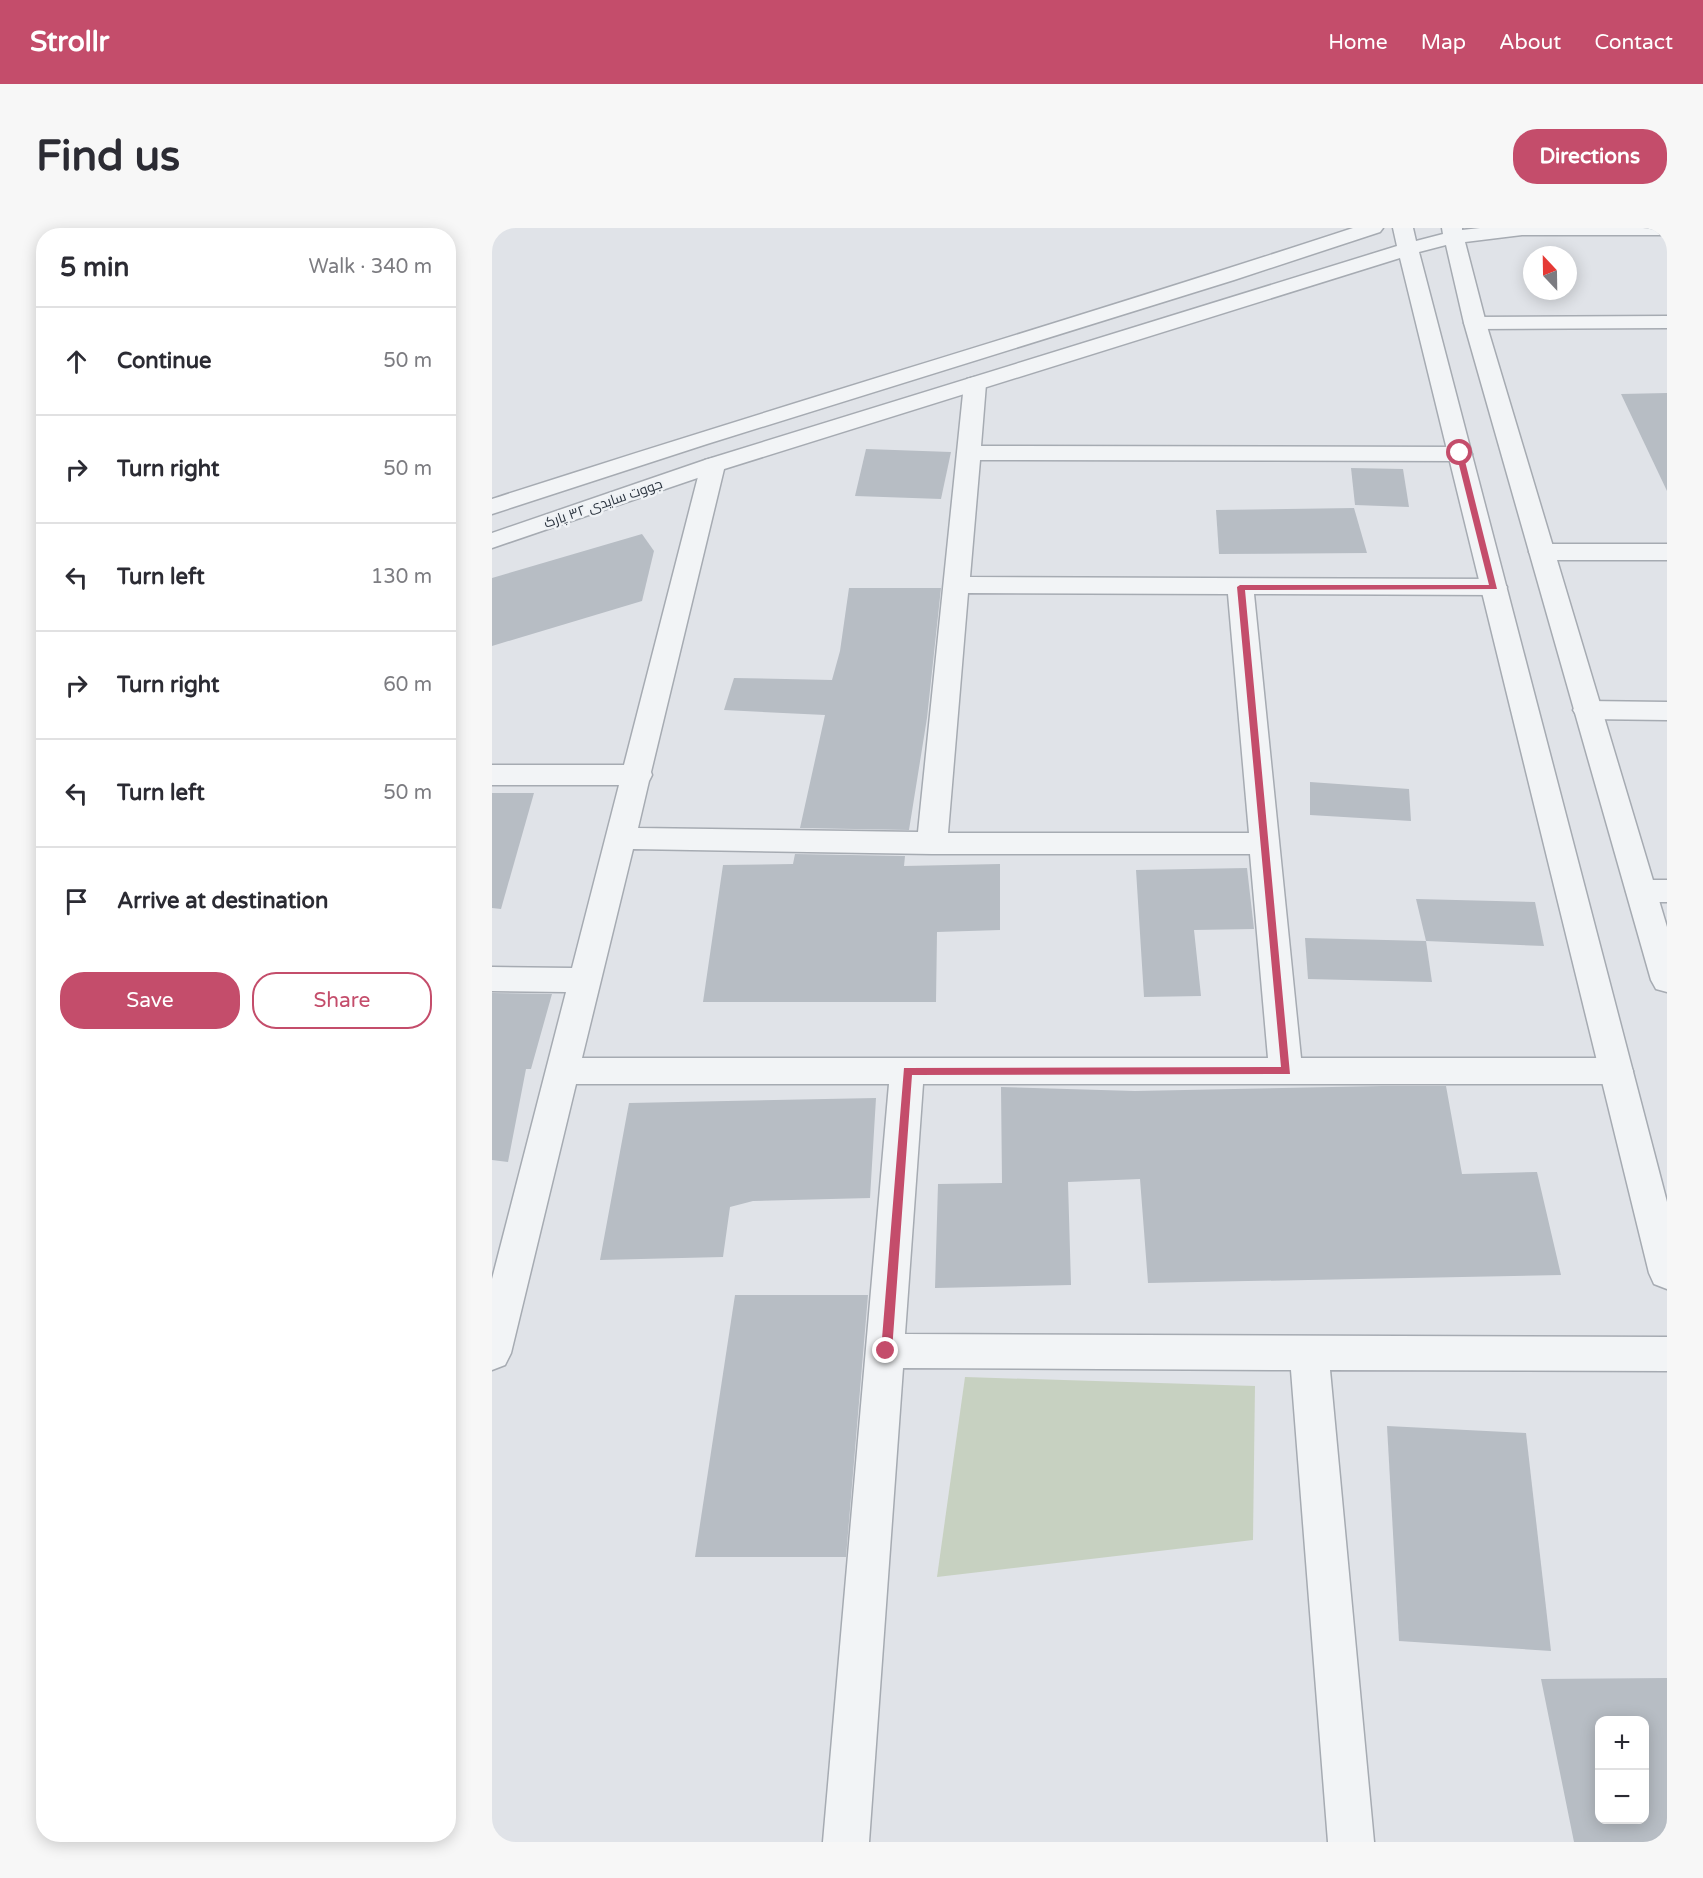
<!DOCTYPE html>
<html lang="en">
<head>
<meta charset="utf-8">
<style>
	:root { --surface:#fff; --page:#f7f7f7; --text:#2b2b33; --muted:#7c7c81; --line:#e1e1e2; --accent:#c44d6b }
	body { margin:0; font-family:"Varela Round",Cairo,sans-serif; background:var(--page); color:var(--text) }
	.controls { position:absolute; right:18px; bottom:18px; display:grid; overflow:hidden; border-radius:12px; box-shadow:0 3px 15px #0003 }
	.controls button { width:54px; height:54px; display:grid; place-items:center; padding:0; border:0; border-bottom:2px solid var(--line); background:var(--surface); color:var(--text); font:30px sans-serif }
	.compass { position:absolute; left:1031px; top:18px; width:54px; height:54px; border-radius:50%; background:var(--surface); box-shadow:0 3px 15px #0003; rotate:338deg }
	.stop { position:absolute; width:18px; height:18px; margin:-14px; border:4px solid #c44d6b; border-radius:50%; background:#fff }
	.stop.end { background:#c44d6b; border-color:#fff; box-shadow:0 2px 6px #0008 }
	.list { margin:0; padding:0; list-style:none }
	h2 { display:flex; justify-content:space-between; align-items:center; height:78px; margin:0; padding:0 24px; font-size:26px }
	h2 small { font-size:20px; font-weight:400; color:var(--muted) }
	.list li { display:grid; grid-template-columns:39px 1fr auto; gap:18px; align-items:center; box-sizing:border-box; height:108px; padding:0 24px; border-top:2px solid var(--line) }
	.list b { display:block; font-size:22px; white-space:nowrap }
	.list em { font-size:20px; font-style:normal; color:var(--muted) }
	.actions { display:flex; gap:12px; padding:18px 24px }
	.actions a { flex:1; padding:14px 0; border:2px solid var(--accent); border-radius:24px; text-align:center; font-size:21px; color:var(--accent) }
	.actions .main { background:var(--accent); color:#fff }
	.icon { flex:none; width:33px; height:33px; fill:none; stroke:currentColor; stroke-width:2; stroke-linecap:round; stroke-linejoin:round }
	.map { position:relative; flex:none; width:1175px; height:1614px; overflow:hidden; border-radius:24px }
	header { display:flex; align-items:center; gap:36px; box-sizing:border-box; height:84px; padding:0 30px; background:var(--accent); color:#fff }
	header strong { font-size:28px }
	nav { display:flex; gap:33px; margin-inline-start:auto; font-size:21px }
	.intro { display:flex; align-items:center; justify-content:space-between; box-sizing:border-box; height:144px; padding:0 36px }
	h1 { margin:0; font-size:42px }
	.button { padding:15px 27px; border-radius:24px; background:var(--accent); color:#fff; font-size:21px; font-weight:700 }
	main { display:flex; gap:36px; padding:0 36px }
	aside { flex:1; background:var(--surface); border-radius:24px; box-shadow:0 3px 15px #0003 }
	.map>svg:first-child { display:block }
</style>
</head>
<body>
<header>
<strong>Strollr</strong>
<nav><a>Home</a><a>Map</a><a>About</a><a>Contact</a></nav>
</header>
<div class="intro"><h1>Find us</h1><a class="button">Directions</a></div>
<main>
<aside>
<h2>5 min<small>Walk · 340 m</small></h2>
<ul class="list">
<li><svg class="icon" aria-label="ahead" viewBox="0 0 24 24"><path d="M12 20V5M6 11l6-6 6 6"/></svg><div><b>Continue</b></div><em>50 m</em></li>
<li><svg class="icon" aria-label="right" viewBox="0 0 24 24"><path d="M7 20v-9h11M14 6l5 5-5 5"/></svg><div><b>Turn right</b></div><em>50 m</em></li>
<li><svg class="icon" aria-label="left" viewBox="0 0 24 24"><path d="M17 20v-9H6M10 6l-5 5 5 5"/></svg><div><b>Turn left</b></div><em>130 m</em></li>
<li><svg class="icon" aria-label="right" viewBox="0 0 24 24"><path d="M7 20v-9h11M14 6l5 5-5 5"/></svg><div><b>Turn right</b></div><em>60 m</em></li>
<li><svg class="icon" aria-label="left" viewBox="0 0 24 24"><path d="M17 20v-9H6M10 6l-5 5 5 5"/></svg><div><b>Turn left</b></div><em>50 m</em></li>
<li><svg class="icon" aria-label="arrive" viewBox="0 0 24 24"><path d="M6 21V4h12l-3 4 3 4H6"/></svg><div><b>Arrive at destination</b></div></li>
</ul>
<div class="actions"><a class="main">Save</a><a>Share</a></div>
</aside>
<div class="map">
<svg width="1175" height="1614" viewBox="0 0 1175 1614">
	<rect width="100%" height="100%" fill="#e0e3e8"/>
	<path fill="#c7d1c1" d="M473,1149L763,1158L761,1312L445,1349Z"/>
	<g fill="#b7bdc4" fill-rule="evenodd">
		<path d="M1175,165V263L1129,166Z"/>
		<path d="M374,221L459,224L449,271L363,268Z"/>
		<path d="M859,240L911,241L917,279L863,277Z"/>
		<path d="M862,280L875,325L727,326L724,282Z"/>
		<path d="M150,306L162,323L150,373L0,418V350Z"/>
		<path d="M357,360H449L435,490L417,602L308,600L333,487L232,482L242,450L340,452L348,423Z"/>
		<path d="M818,554L917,561L919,593L818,587Z"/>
		<path d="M0,565H42L9,681L0,680Z"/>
		<path d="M303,626L413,628L412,638L508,636V702L445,704L444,774H211L231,637L301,636Z"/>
		<path d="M755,640L762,701L702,702L709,768L652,769L644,642Z"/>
		<path d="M924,671L1043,674L1052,718L934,713Z"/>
		<path d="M813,710L934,713L940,754L816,751Z"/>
		<path d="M0,765L60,766L39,841H34L16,934L0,932Z"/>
		<path d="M890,858H954L970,946L1045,944L1069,1047L656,1055L648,951L576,954L579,1057L443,1060L446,956L510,955L509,859L643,863Z"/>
		<path d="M384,870L378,970L261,973L238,979L231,1029L108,1032L137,875Z"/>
		<path d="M243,1067H376L354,1329H203Z"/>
		<path d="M895,1198L1034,1205L1059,1423L907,1413Z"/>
		<path d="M1175,1450V1614H1082L1049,1451ZM1107,1492H1152V1592H1107Z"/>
	</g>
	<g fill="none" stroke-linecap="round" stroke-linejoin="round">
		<g stroke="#a6abb2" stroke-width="3">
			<g id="minor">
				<path d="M1175,88V100L983,101L975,100L972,95L975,90L983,89Z"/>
				<path d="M483,149L491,151L494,156L489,218L968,219L976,221L980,226L976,231L968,233L488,232L478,349L1002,351L1011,354L1015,359L1011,364L1002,367L762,366L809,830H1124L1136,834L1141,843L1136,852L1124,856H431L413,1106L1175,1109V1143L838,1142L882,1614H836L799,1142L411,1140L377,1614H331L397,856H84L19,1125L13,1137L0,1142V1051L74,764L0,763V739L80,740L127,557H0V537H132L209,237L213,232L221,230L229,232L233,237L159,544L160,547L157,553L146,600L426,604L472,156L475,151ZM476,365L736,366L757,605H456ZM141,621L440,626H758L776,830H90Z"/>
				<path d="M1050,316H1175V332H1050L1041,329L1037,324L1041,319Z"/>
				<path d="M1095,473L1175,474V492L1095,491L1085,488L1081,482L1085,476Z"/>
				<path d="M1149,652H1175V674H1149L1138,671L1134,663L1138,655Z"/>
			</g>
		</g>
		<g stroke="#a6abb2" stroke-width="3">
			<g id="tertiary">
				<path d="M861,0H891L888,4L742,52L215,216L0,286V271C286,178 575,94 861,0Z"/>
				<path d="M901,0H921L924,13L951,6L950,0H970V2L988,0H1175V7H1030L973,14L994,95L1175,699V764L1164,761L1159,752L972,95L954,17L927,24L1175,974V1061L1162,1056L1157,1045L908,30L229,242L0,320V305L213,232L905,18Z"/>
			</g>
		</g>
		<use href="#minor" fill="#f2f4f6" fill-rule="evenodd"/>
		<use href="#tertiary" fill="#f2f4f6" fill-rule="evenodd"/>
	</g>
	<path fill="#c44d6b" d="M968,223L971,225L1005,361L753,362L798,846L420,847L400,1123L394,1128L390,1126L389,1123L412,840L789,839L745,359L748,357H997L964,225Z"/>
	<g text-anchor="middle" stroke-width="5" stroke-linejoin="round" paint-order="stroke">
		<g font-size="14" fill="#2a333e" stroke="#eff2f5">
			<text transform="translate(111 275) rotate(-19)" y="5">جووت سایدی ٣٢ پارک</text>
		</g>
	</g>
</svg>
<div class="controls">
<button>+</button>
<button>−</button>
</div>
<svg class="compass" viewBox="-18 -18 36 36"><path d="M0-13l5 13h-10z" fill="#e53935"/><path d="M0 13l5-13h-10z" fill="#7c7c81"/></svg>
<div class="stop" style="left:968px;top:225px"></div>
<div class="stop end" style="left:394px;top:1123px"></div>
</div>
</main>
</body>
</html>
